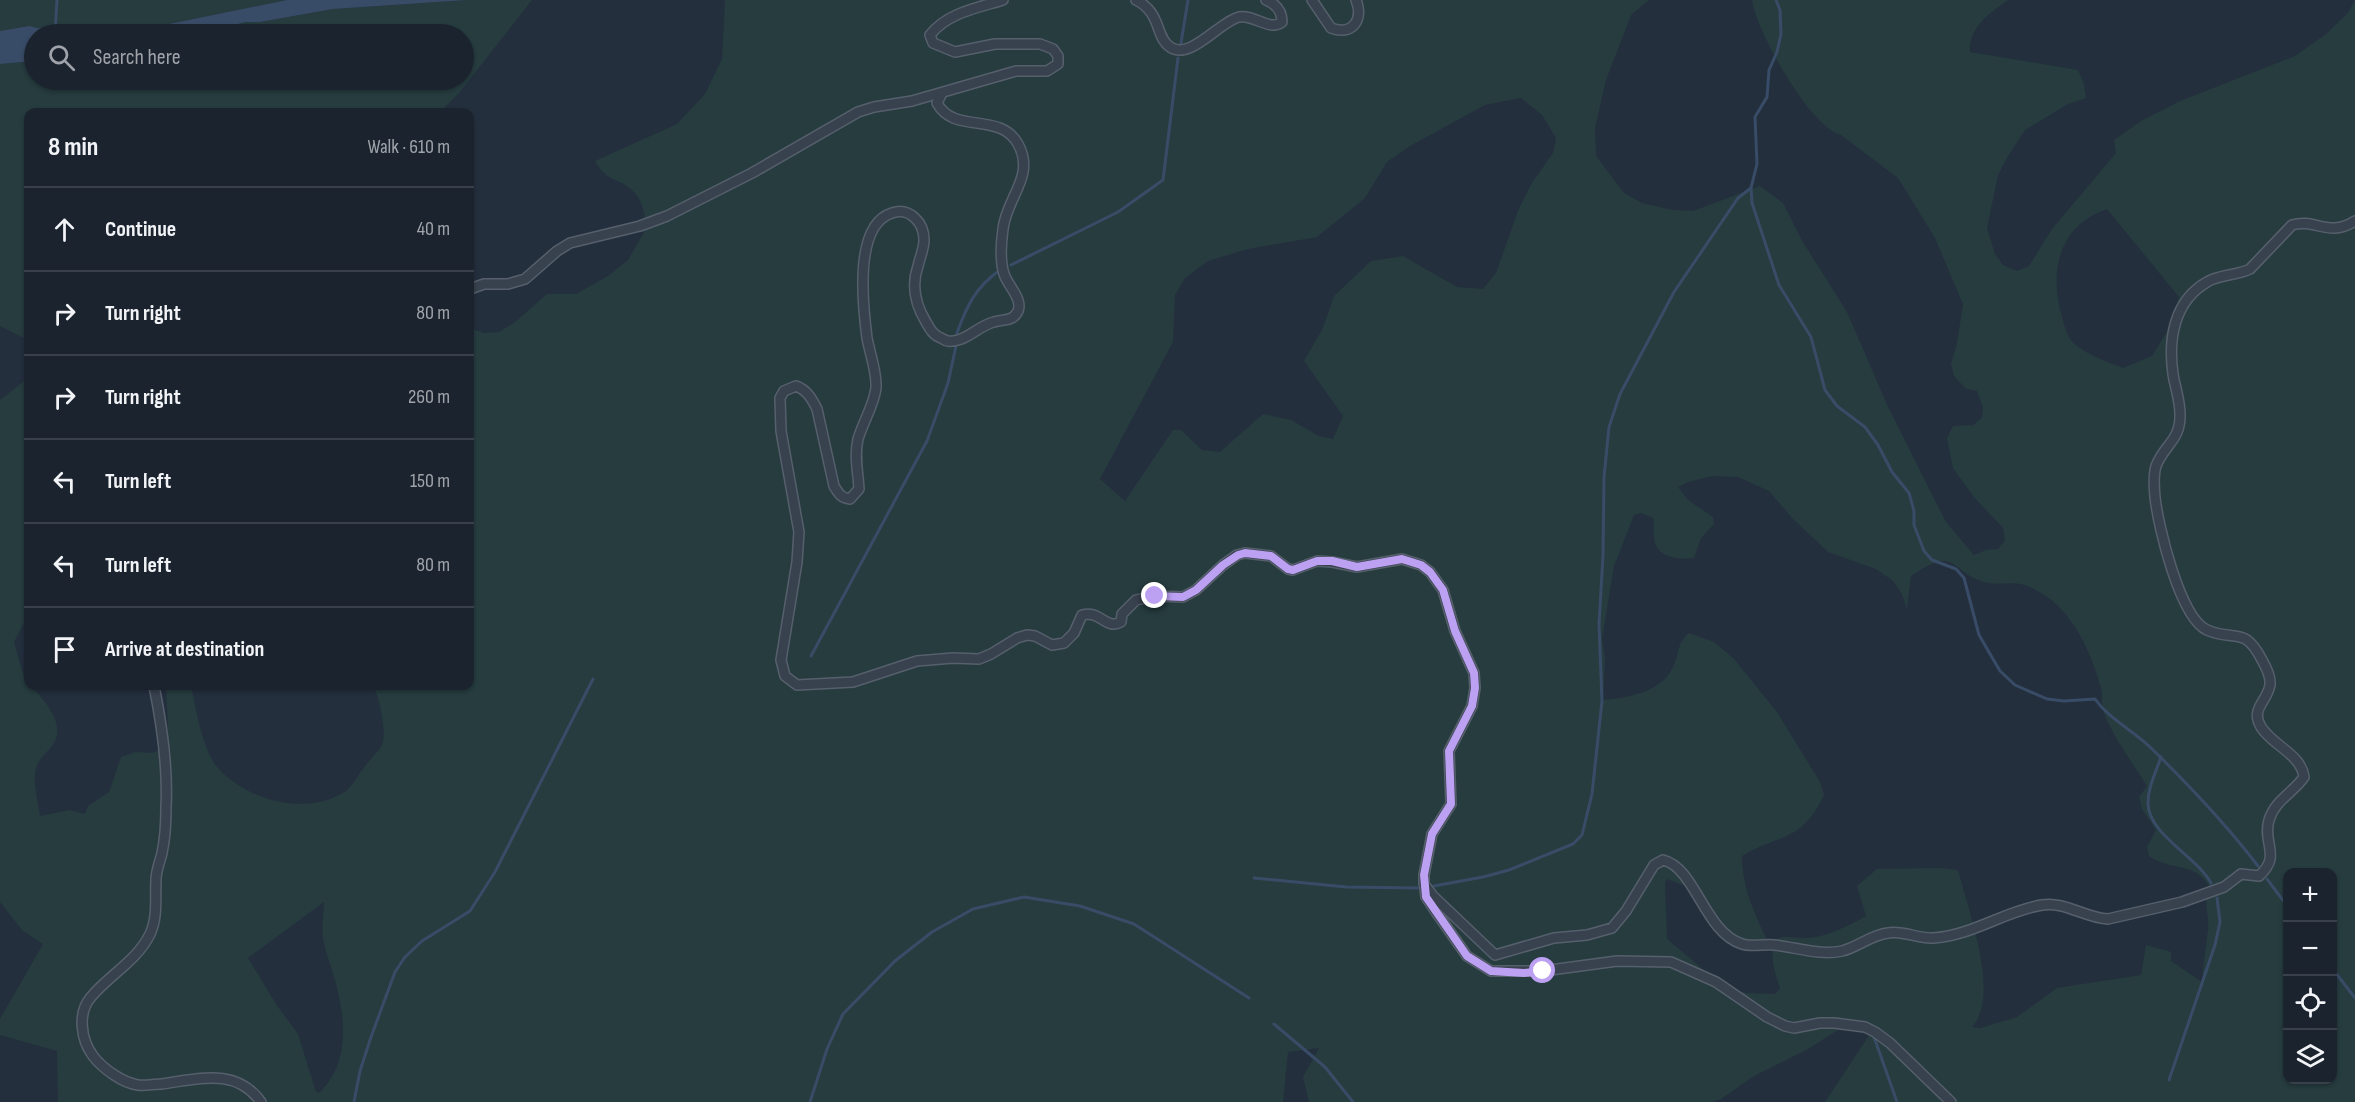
<!DOCTYPE html>
<html lang="en">
<head>
<meta charset="utf-8">
<style>
	:root { --surface:#1b232e; --page:#282f3a; --text:#f1f3f6; --muted:#a0a4aa; --line:#39404a }
	body { margin:0; font-family:"Sofia Sans Condensed",sans-serif; background:var(--page); color:var(--text) }
	.controls { position:absolute; right:18px; bottom:18px; display:grid; overflow:hidden; border-radius:12px; box-shadow:0 2px 4px #0004 }
	.controls button { width:54px; height:54px; display:grid; place-items:center; padding:0; border:0; border-bottom:2px solid var(--line); background:var(--surface); color:var(--text); font:30px sans-serif }
	.stop { position:absolute; width:18px; height:18px; margin:-14px; border:4px solid #bca0f2; border-radius:50%; background:#fff }
	.stop.end { background:#bca0f2; border-color:#fff; box-shadow:0 2px 6px #0008 }
	.list { margin:0; padding:0; list-style:none }
	h2 { display:flex; justify-content:space-between; align-items:center; height:78px; margin:0; padding:0 24px; font-size:26px }
	h2 small { font-size:20px; font-weight:400; color:var(--muted) }
	.list li { display:grid; grid-template-columns:39px 1fr auto; gap:18px; align-items:center; box-sizing:border-box; height:84px; padding:0 24px; border-top:2px solid var(--line) }
	.list b { display:block; font-size:22px; white-space:nowrap }
	.list em { font-size:20px; font-style:normal; color:var(--muted) }
	.icon { flex:none; width:33px; height:33px; fill:none; stroke:currentColor; stroke-width:2; stroke-linecap:round; stroke-linejoin:round }
	.map { position:relative; flex:none; width:2355px; height:1102px; overflow:hidden }
	.search { position:absolute; background:var(--surface); box-shadow:0 2px 4px #0004; left:24px; top:24px; width:450px; height:66px; display:flex; align-items:center; gap:15px; box-sizing:border-box; padding:0 21px; border-radius:33px; color:var(--muted); font-size:22px }
	.panel { position:absolute; background:var(--surface); box-shadow:0 2px 4px #0004; left:24px; top:108px; width:450px; height:582px; border-radius:12px }
	.map>svg:first-child { display:block }
</style>
</head>
<body>
<div class="map">
<svg width="2355" height="1102" viewBox="0 0 2355 1102">
	<rect width="100%" height="100%" fill="#242f3e"/>
	<g fill="#263c3f" fill-rule="evenodd">
		<path d="M0,0H287L149,28H114L67,34L29,26L0,31Z"/>
		<path d="M467,0H532L460,92L444,108L435,112H28V340L0,326V64L34,61V80H464V34H199L246,22H260L333,9Z"/>
		<path d="M725,0H1649L1631,15L1606,80L1595,128L1596,156L1624,193L1642,203L1672,210L1693,211L1760,186L1783,203L1801,239L1847,312L1888,407L1946,522L1974,555L1986,550L1998,549L2005,540L2003,528L1974,497L1953,468L1947,438L1953,426L1973,425L1982,418L1983,407L1977,391L1966,389L1954,376L1951,364L1957,343L1963,304L1935,238L1898,178L1841,135C1810,128 1756,30 1752,0H2008C1990,13 1969,26 1970,52L2078,70L2084,84L2086,98L2068,104L2025,130L2008,156L1998,175L1987,228L1995,254L2003,265L2017,271L2029,266L2052,229L2116,153L2114,140L2141,121L2180,101L2295,56L2326,34L2348,13L2355,0V1102H1825L1870,1034L1866,1024L1838,1030L1808,1049L1754,1076L1721,1099L1712,1102H1309L1303,1077L1319,1048L1288,1052L1283,1102H58L57,1051L0,1035V1019L43,944L22,930L0,902V400L28,378V621H25L14,642L24,677L28,686H31C43,699 66,723 54,743C46,755 37,758 35,774C34,787 38,803 40,816L70,810L85,814L88,806L109,792L121,757L136,752L153,753L167,746L168,725L166,686H191C196,708 202,750 218,768C247,800 304,816 343,793C352,788 359,773 366,765C370,759 377,753 381,747C388,736 380,698 373,686H470V328L484,333L499,332L515,322L547,294H576L608,276L628,260L647,227C644,215 643,200 633,191C618,177 606,182 595,161L677,124L705,94L722,59ZM1521,98L1542,115L1556,138L1553,153L1532,183L1518,211L1496,273L1483,289L1457,287L1403,256L1371,261L1334,296L1323,328L1304,361L1343,416L1333,439L1319,436L1291,420L1263,414L1220,452L1202,450L1181,430H1173L1125,501L1100,479L1173,342L1175,295L1185,278L1208,261L1248,249L1317,237L1365,198L1387,162L1410,146L1485,105ZM2107,209L2179,297L2168,330L2152,356L2123,368C2108,362 2081,353 2071,340C2065,332 2063,319 2060,310C2050,266 2061,225 2107,209ZM1712,476L1738,477L1769,491L1792,518L1828,552L1876,569L1892,580L1902,594L1907,609L1911,576C1960,543 1947,573 1988,583C2000,585 2013,581 2025,585C2069,601 2089,646 2101,688C2103,695 2101,704 2103,711C2113,737 2132,762 2147,786L2139,797L2142,809L2156,830L2147,847L2149,856C2172,872 2196,861 2210,888C2202,906 2210,914 2208,930C2206,948 2203,964 2202,982L2171,961V952L2146,945L2141,975L2057,988L2017,1017L1980,1028L1972,1027C2001,995 1968,910 1958,870L1939,868L1877,869L1857,886L1866,916C1848,926 1829,936 1808,938C1797,939 1784,934 1775,940C1769,957 1775,972 1780,988L1775,994L1746,993L1722,985L1667,939L1665,882L1667,879L1688,887L1739,944H1769C1755,915 1742,888 1742,856C1781,833 1801,843 1824,795L1820,782L1777,712L1734,659L1714,642L1689,633C1676,644 1680,653 1673,667C1662,692 1627,698 1603,700L1605,658L1602,639L1614,566L1634,515L1641,513L1653,518C1655,525 1653,531 1654,538C1656,558 1679,560 1694,558L1701,538L1714,524L1713,517L1688,500L1678,487L1688,482ZM2288,872H2332V1080H2288ZM324,902C324,914 321,927 323,939C326,954 332,969 336,984C346,1022 349,1065 319,1093L316,1092L298,1034L276,1004L248,958Z"/>
	</g>
	<path fill="#394c67" d="M287,0H467L333,9L260,22H246L199,34H34V61L0,64V31L29,26L67,34L114,28H149Z"/>
	<g fill="none" stroke-linecap="round" stroke-linejoin="round">
		<g stroke="#394c67" stroke-width="3">
			<path d="M1776,0L1780,10L1781,34L1777,52L1769,70L1767,97L1755,117L1757,164L1751,188L1752,203L1779,285L1811,337L1825,390L1837,406L1865,427L1878,445L1892,472L1909,493L1914,511V525L1924,551L1932,560L1956,569L1964,578L1979,635L2000,671L2015,685L2047,699L2064,701L2095,699C2109,719 2131,729 2150,747C2189,785 2225,823 2258,866"/>
			<path d="M55,34L57,0"/>
			<path d="M1181,43L1188,0"/>
			<path d="M1011,265L1118,212L1163,180L1178,58"/>
			<path d="M957,333C967,305 976,287 1000,270"/>
			<path d="M811,656L927,441L948,383L956,346"/>
			<path d="M2161,757C2156,772 2148,787 2148,803C2148,834 2196,856 2211,883"/>
			<path d="M1254,878L1346,887L1418,888"/>
			<path d="M2267,879L2288,907"/>
			<path d="M1434,886L1483,877L1509,870L1573,844L1582,835L1592,794L1602,701L1599,624L1603,556L1604,477L1609,427L1620,394L1674,292L1738,198L1751,188"/>
			<path d="M2332,968L2355,998"/>
			<path d="M1274,1024L1325,1067L1353,1102"/>
			<path d="M1874,1037L1897,1102"/>
			<path d="M2169,1080L2215,945L2220,922L2217,898"/>
			<path d="M354,1102L360,1071L371,1037L395,972L405,957L422,941L470,911L495,872L593,679"/>
			<path d="M810,1102L827,1049L843,1014L895,961L932,932L973,909L1024,897L1080,906L1134,924L1249,998"/>
		</g>
		<g stroke="#565f6c" stroke-width="12">
			<g id="minor">
				<path d="M1136,0C1162,13 1155,37 1170,47C1190,61 1219,22 1239,17C1254,14 1270,32 1282,22C1282,11 1276,4 1266,0"/>
				<path d="M1312,0L1331,28C1352,36 1364,20 1356,0"/>
				<path d="M942,93L937,103C954,135 1000,111 1018,144C1036,176 1006,198 1003,229C1001,243 1000,261 1004,274C1008,286 1023,299 1018,311C1013,322 1003,319 994,322C981,325 970,337 958,340C951,342 947,342 941,338C933,335 930,329 926,322C915,304 911,286 918,266C920,257 924,249 924,240C924,222 909,207 892,213C853,225 863,307 867,338C870,354 877,372 876,388C874,405 863,422 858,439C854,456 858,471 859,489L850,499C841,498 839,494 834,486L817,409C812,399 807,390 796,386L784,391L780,398L781,431L799,532L797,562L781,660L785,676L797,685L853,682L917,661L953,658L979,659L991,654L1017,638L1027,635L1035,636L1052,645L1064,643L1074,633L1082,615C1101,610 1105,630 1121,622L1122,614L1136,600L1155,596L1183,597L1196,590L1223,565L1237,555L1245,553L1271,556L1288,569L1293,570L1317,561L1332,562L1357,567L1402,559L1421,565L1430,572L1443,590L1455,631L1474,673L1475,688L1472,706L1449,751L1451,804L1432,834L1424,875V884L1433,896L1495,955L1554,938L1587,935L1612,928L1626,911L1654,865L1663,860C1696,868 1704,932 1742,944C1752,947 1763,944 1774,945C1796,947 1819,956 1842,951C1858,947 1871,935 1888,933C1903,930 1918,939 1933,938C1971,936 2005,911 2042,905C2065,901 2085,918 2108,919L2182,902L2224,887L2241,874L2259,876C2282,855 2262,844 2269,820C2275,800 2293,793 2304,777C2301,754 2273,746 2261,727C2250,709 2267,702 2270,685C2271,677 2266,667 2262,660C2244,625 2235,642 2207,630C2180,618 2158,526 2155,497C2154,487 2153,476 2156,466C2164,445 2181,440 2180,414C2180,400 2175,387 2173,374C2168,339 2174,301 2207,282C2220,274 2236,276 2250,269L2292,225C2316,218 2328,238 2355,221"/>
				<path d="M470,289L484,284H508L525,279L557,251L570,243L640,226L667,216L752,173L858,112L874,107L912,101L1016,71H1047L1058,64V56L1053,49L1040,44H995L955,52L933,43L930,35C947,13 977,8 1003,0"/>
				<path d="M154,686C162,725 168,768 166,808C166,823 165,839 162,853C160,862 156,870 156,880C155,898 158,917 150,934C137,961 109,975 91,997C77,1013 81,1040 93,1056C103,1069 123,1083 138,1085C145,1086 154,1084 161,1084C199,1079 236,1067 261,1102"/>
				<path d="M1425,889L1426,897L1436,912L1467,956L1491,971H1543L1617,961L1671,962L1716,982L1767,1017L1785,1026L1794,1028L1820,1023H1834L1865,1027L1875,1032L1890,1043L1951,1102"/>
			</g>
		</g>
		<use href="#minor" stroke="#38414e" stroke-width="9"/>
	</g>
	<g fill="none" stroke-linecap="round" stroke-linejoin="round">
		<path stroke="#bca0f2" stroke-width="8" d="M1155,596L1183,597L1196,590L1223,565L1238,555L1245,553L1271,556L1288,569L1293,570L1317,561H1332L1357,567L1402,559L1421,565L1430,572L1443,590L1455,631L1474,673L1475,688L1472,706L1449,751L1451,804L1432,834L1424,875L1426,897L1467,956L1491,971L1524,973L1543,971"/>
	</g>
</svg>
<div class="controls">
<button>+</button>
<button>−</button>
<button><svg class="icon" aria-label="locate" viewBox="0 0 24 24"><circle cx="12" cy="12" r="6"/><path d="M12 2v4M12 18v4M2 12h4M18 12h4"/></svg></button>
<button><svg class="icon" aria-label="layers" viewBox="0 0 24 24"><path d="M12 4l9 5-9 5-9-5zM3 14l9 5 9-5"/></svg></button>
</div>
<div class="stop" style="left:1543px;top:971px"></div>
<div class="stop end" style="left:1155px;top:596px"></div>
<div class="search"><svg class="icon" aria-label="search" viewBox="0 0 24 24"><circle cx="10" cy="10" r="6"/><path d="M15 15l6 6"/></svg>Search here</div>
<section class="panel">
<h2>8 min<small>Walk · 610 m</small></h2>
<ul class="list">
<li><svg class="icon" aria-label="ahead" viewBox="0 0 24 24"><path d="M12 20V5M6 11l6-6 6 6"/></svg><div><b>Continue</b></div><em>40 m</em></li>
<li><svg class="icon" aria-label="right" viewBox="0 0 24 24"><path d="M7 20v-9h11M14 6l5 5-5 5"/></svg><div><b>Turn right</b></div><em>80 m</em></li>
<li><svg class="icon" aria-label="right" viewBox="0 0 24 24"><path d="M7 20v-9h11M14 6l5 5-5 5"/></svg><div><b>Turn right</b></div><em>260 m</em></li>
<li><svg class="icon" aria-label="left" viewBox="0 0 24 24"><path d="M17 20v-9H6M10 6l-5 5 5 5"/></svg><div><b>Turn left</b></div><em>150 m</em></li>
<li><svg class="icon" aria-label="left" viewBox="0 0 24 24"><path d="M17 20v-9H6M10 6l-5 5 5 5"/></svg><div><b>Turn left</b></div><em>80 m</em></li>
<li><svg class="icon" aria-label="arrive" viewBox="0 0 24 24"><path d="M6 21V4h12l-3 4 3 4H6"/></svg><div><b>Arrive at destination</b></div></li>
</ul>
</section>
</div>
</body>
</html>
